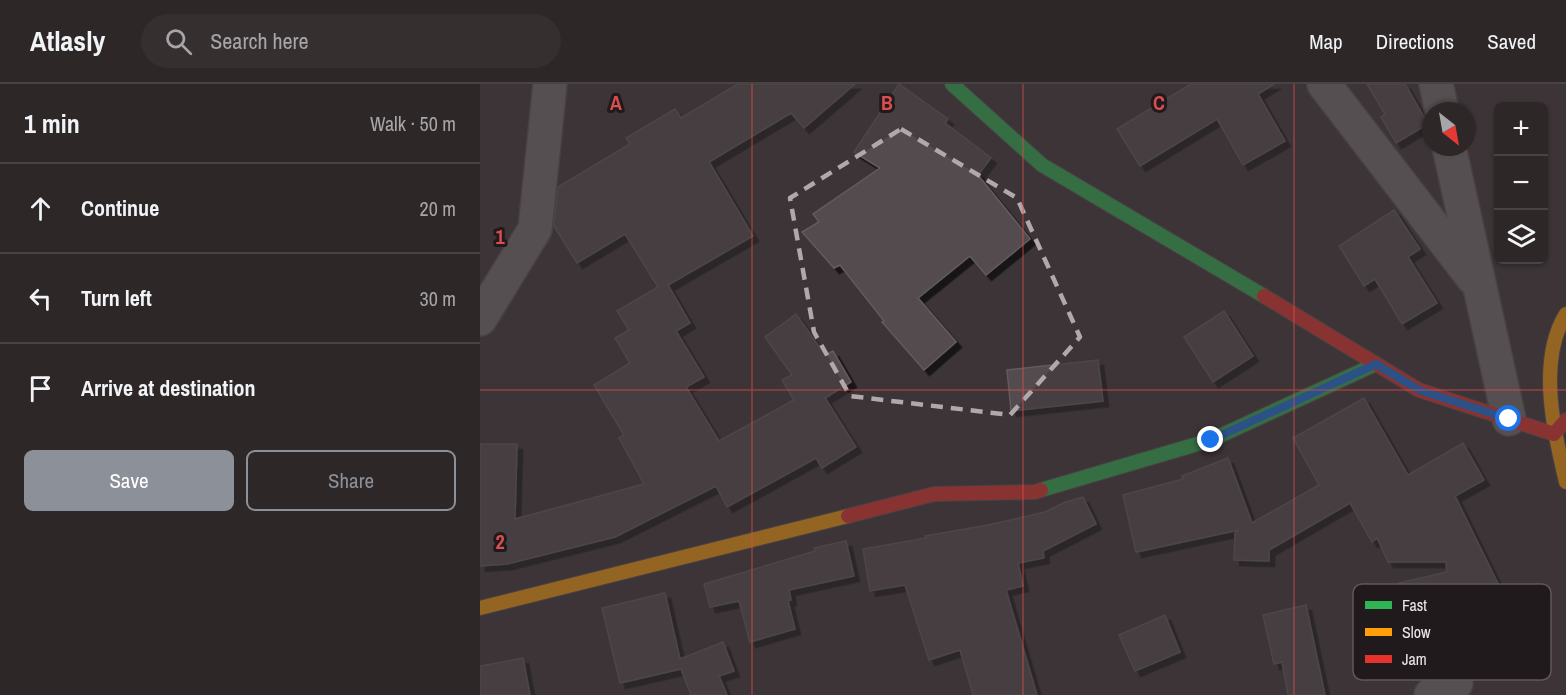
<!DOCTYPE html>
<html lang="en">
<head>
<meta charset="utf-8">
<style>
	:root { --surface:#2d2728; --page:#352f30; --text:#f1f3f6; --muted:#a7a5a8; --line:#484445; --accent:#8c9099 }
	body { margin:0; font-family:"Archivo Narrow",sans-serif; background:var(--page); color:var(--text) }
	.controls { position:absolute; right:18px; top:18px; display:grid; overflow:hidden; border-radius:9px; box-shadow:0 2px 4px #0004 }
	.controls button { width:54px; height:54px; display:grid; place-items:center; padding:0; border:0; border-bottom:2px solid var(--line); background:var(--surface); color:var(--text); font:30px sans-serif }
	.compass { position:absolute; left:942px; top:18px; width:54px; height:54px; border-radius:50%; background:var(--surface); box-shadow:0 2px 4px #0004; rotate:149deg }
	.stop { position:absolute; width:18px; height:18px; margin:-14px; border:4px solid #1a73e8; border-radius:50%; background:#fff }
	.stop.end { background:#1a73e8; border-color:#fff; box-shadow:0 2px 6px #0008 }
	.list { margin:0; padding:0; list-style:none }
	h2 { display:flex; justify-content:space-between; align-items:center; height:78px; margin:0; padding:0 24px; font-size:26px }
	h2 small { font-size:20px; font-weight:400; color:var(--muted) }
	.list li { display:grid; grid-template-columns:39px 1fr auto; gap:18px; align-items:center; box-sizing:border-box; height:90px; padding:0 24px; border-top:2px solid var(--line) }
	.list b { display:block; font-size:22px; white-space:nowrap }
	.list em { font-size:20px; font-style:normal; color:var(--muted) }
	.actions { display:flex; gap:12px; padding:18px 24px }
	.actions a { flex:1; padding:14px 0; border:2px solid var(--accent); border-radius:9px; text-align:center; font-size:21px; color:var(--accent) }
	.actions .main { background:var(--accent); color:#fff }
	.icon { flex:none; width:33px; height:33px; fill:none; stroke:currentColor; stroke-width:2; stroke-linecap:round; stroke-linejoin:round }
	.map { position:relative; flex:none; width:1086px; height:611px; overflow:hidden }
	header { display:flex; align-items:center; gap:36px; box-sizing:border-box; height:84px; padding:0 30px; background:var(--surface); border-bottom:2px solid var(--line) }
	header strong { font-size:28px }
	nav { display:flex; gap:33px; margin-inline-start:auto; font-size:21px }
	.search { width:420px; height:54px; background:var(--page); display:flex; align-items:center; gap:15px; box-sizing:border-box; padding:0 21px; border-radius:33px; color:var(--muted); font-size:22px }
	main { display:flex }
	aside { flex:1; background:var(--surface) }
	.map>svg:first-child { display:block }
</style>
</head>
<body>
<header>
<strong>Atlasly</strong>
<div class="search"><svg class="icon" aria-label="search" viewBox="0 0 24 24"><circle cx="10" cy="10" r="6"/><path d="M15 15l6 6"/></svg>Search here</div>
<nav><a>Map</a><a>Directions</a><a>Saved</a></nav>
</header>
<main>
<aside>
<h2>1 min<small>Walk · 50 m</small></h2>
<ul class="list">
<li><svg class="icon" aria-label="ahead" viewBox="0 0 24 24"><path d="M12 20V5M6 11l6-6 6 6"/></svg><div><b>Continue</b></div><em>20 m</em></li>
<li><svg class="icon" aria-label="left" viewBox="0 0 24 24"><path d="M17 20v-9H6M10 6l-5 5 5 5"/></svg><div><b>Turn left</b></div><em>30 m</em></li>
<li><svg class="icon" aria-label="arrive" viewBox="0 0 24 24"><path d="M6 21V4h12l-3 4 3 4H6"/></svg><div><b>Arrive at destination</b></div></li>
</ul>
<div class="actions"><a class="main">Save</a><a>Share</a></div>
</aside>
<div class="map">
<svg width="1086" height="611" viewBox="0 0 1086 611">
	<defs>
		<filter id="shadow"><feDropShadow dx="5.5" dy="5.5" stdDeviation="0" flood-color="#0009"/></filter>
	</defs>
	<rect width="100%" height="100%" fill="#3c3436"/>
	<g fill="#524b4d" stroke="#625b5d" stroke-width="1.5" filter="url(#shadow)">
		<path d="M258,0H375L324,44L311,29L229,78L273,152L188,201L210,239L196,247L224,293L206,303L239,357L314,316L302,296L312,291L285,253L316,230L345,271L353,267L371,298L345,314L376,363L342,384L336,374L247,423L236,402L135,453L27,480L0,482V360H37L35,435L164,400L139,354L144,351L114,301L150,279L135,254L149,246L137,227L178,203L145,150L97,179L74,142L78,103L150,60L146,54L195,25L201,34Z"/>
		<path d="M419,0L468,35L465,39L511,74L498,91L550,155L506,191L490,172L438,214L476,258L444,286L402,238L404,237L360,181L354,184L322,148L339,138L333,130L400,84L374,68Z"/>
		<path d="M711,0H794L778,10L805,57L763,81L737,35L660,82L637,45Z"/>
		<path d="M887,0H925L948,40L916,59L901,33L905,30Z"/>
		<path d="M914,126L940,165L928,173L957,219L922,240L895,195L884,202L859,162Z"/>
		<path d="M744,227L773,272L733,298L704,253Z"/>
		<path d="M618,276L623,317L531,327L527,286Z"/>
		<path d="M884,314L928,391L983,359L1004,396L975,412L1026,516L946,555L919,499L967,488L966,478H908L897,454L892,458L870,419L789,466V477L754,476L755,449L759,446L656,468L643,411L703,395L702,392L748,374L772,439L839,401L813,354Z"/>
		<path d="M603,413L616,440L563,467L564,474L538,479L543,502L526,506L557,611H493L480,566L449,576L425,501L390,507L383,465L446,454L445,452L508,441L565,428L583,419Z"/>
		<path d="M366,457L374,492L309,506L311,516L308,517L315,545L270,558L259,517L230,523L224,500L335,467L334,464Z"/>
		<path d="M185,509L200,575L243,558L254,587L239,592L247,611H211L201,585L140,599L122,524Z"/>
		<path d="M826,521L845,611H808L802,578L794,580L783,531Z"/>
		<path d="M685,531L700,568L655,587L639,551Z"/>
		<path d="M43,574L50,611H0V582Z"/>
	</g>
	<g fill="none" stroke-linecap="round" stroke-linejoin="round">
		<g stroke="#585153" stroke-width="36">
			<g id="street">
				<path d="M844,0L993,194"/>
				<path d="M956,0L962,27"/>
				<path d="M969,63L1029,335"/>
				<path d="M0,235L55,145L70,0"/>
				<path d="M951,611L976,599"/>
			</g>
		</g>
		<g stroke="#585153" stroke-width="16">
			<g id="fast">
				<path d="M472,0L562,81L784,212"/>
				<path d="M561,406L731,356L896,280"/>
			</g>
		</g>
		<g stroke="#585153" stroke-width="16">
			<g id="slow">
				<path d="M1086,230C1057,276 1074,349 1086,398"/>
				<path d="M0,524L368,432"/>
			</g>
		</g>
		<g stroke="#585153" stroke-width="16">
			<g id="jam">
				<path d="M784,212L939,306L1074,350L1086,336"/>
				<path d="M368,432L454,410L555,408L561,406"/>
			</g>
		</g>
		<use href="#street" stroke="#777072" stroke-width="33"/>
		<use href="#fast" stroke="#30b455" stroke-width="14"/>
		<use href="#slow" stroke="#ff9f0a" stroke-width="14"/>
		<use href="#jam" stroke="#e5322d" stroke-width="14"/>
	</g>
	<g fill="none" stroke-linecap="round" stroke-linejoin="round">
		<path stroke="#1a73e8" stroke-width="8" d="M731,356L896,280L939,306L1029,335"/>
	</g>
	<path d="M0 0H1086V611H0ZM421,45L537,114L600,253L530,331L370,312L334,248L310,114Z" fill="#3c3436" fill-opacity=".55" fill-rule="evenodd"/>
	<path fill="none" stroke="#b1a8aa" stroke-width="4.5" stroke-dasharray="12 8" stroke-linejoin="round" d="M421,45L537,114L600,253L530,331L370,312L334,248L310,114Z"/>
	<path fill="none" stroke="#db4e4f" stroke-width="1.5" stroke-opacity="0.55" d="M272,0V611M543,0V611M814,0V611M0,306H1086"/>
	<rect x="873" y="500" width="198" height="96" rx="9" fill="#211a1d" stroke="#5f575a" stroke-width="1.5"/>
	<rect x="885" y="517" width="27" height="8" fill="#30b455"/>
	<rect x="885" y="544" width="27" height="8" fill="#ff9f0a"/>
	<rect x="885" y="571" width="27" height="8" fill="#e5322d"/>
	<g font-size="16" fill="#f0e6e9">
		<text x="922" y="527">Fast</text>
		<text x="922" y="554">Slow</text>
		<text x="922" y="581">Jam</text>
	</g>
	<g font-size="20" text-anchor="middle" font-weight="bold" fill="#db4e4f" stroke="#211a1d" stroke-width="6" stroke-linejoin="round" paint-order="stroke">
		<text x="136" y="26">A</text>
		<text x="407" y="26">B</text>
		<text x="679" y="26">C</text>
		<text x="20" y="160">1</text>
		<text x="20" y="465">2</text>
	</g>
</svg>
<div class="controls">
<button>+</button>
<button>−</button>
<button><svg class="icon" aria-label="layers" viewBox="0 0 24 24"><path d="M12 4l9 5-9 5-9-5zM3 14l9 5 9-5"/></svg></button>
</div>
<svg class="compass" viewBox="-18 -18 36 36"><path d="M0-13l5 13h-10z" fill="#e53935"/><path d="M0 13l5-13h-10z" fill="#a7a5a8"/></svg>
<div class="stop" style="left:1029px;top:335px"></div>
<div class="stop end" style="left:731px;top:356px"></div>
</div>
</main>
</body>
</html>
